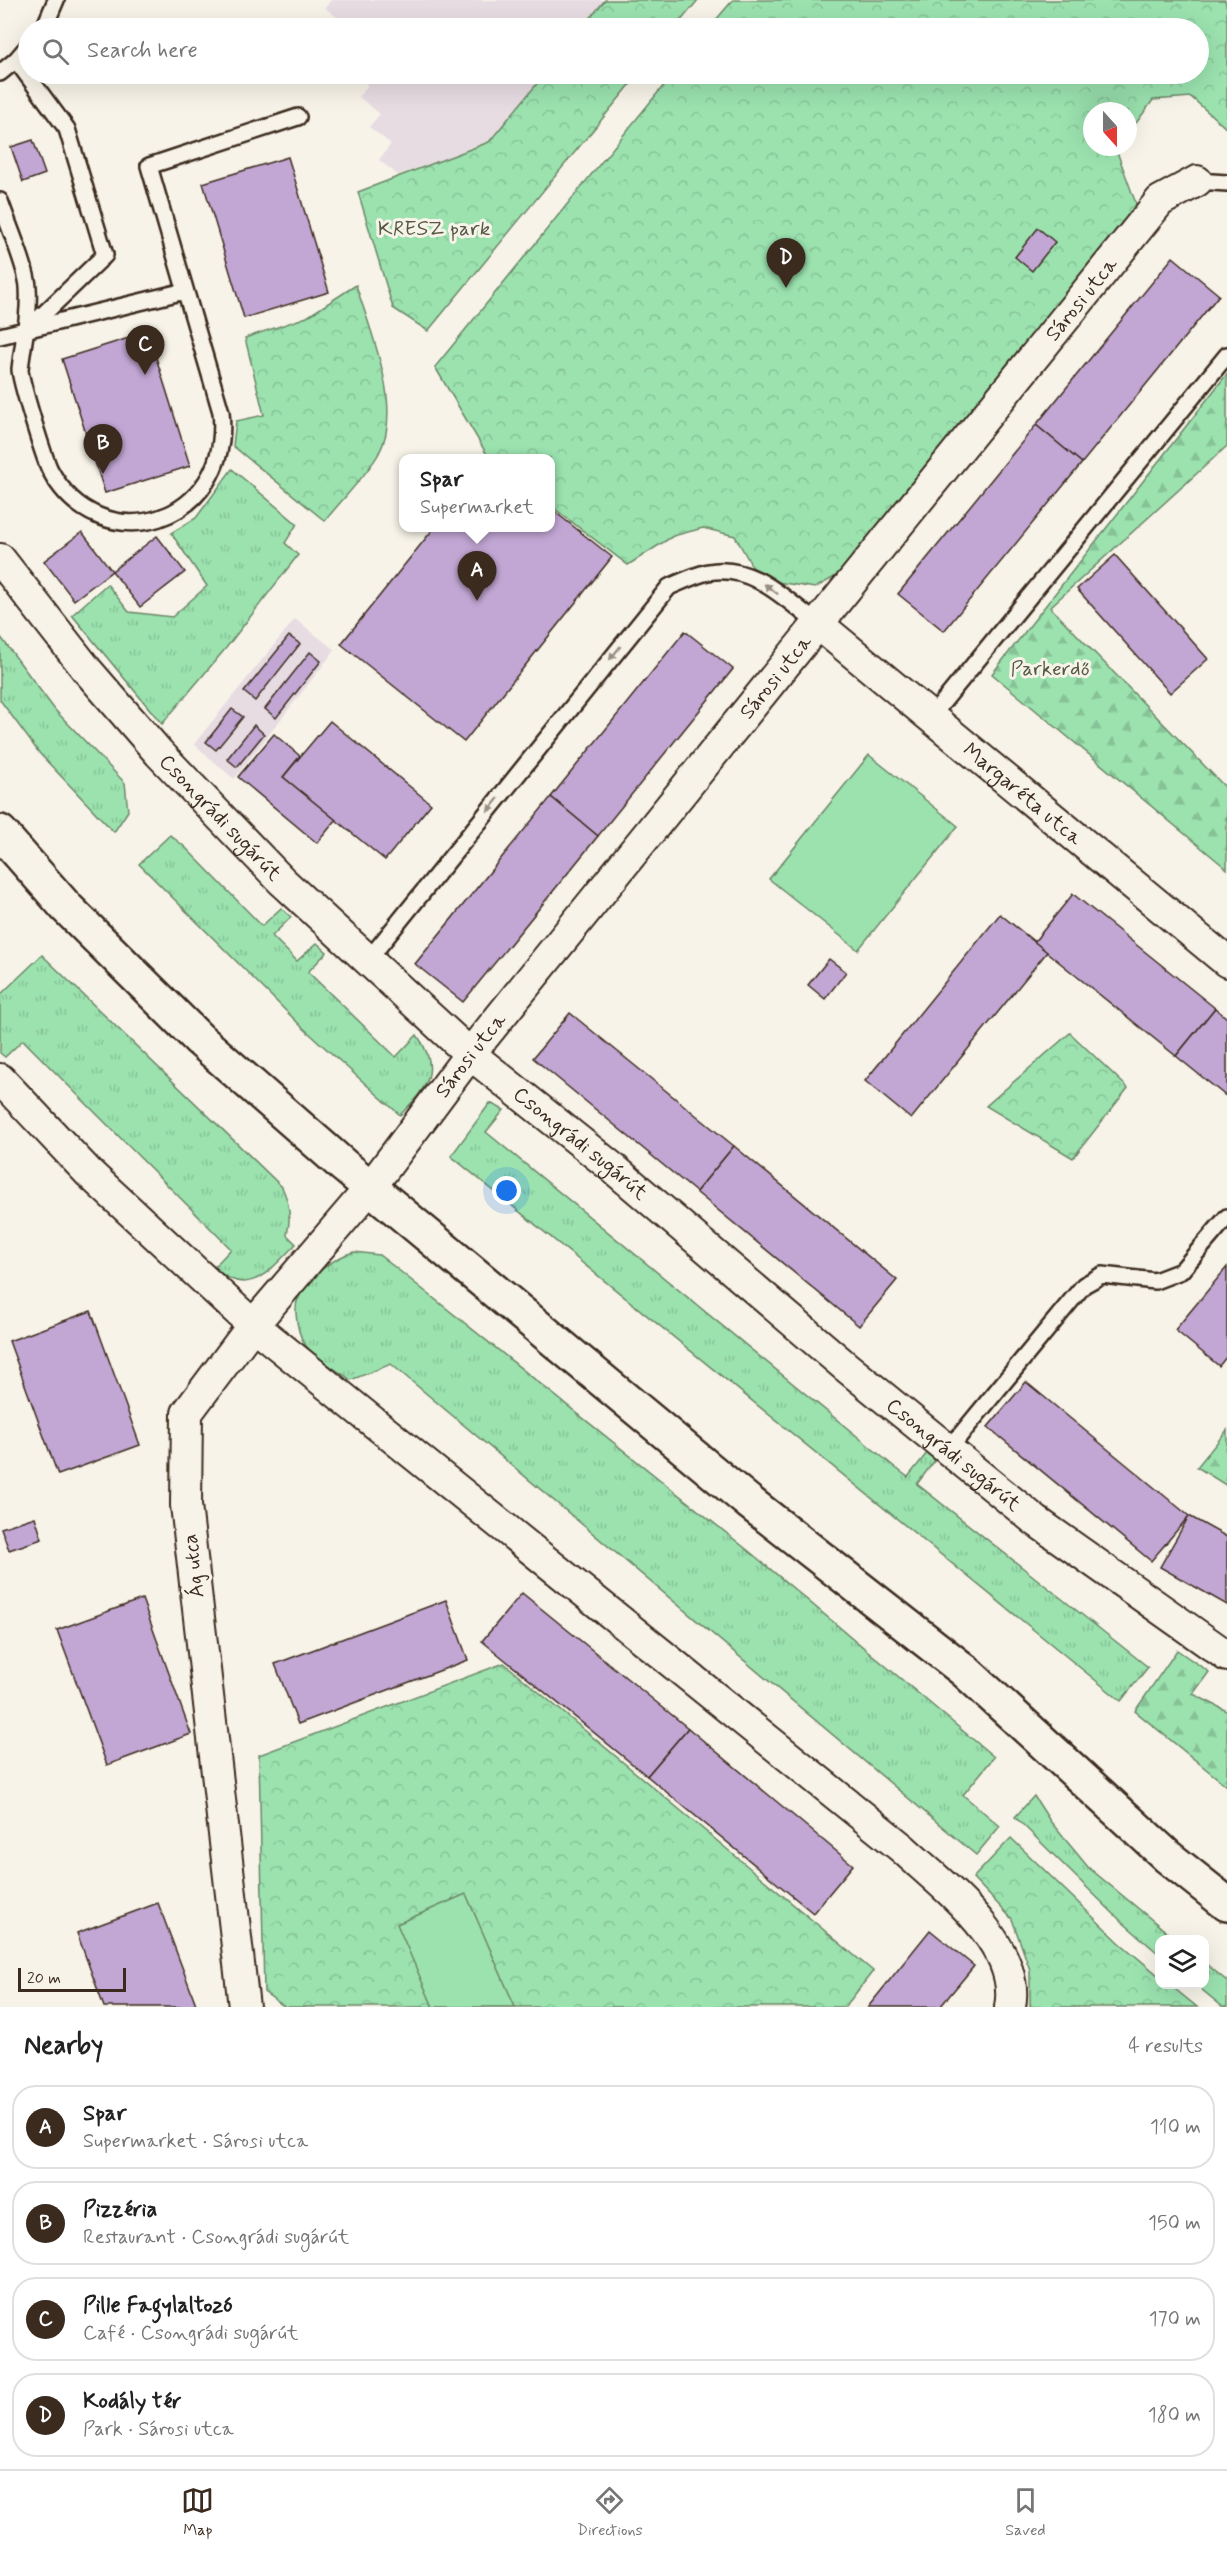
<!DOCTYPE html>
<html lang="en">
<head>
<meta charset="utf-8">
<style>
	:root { --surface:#fff; --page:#f6f6f6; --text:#222; --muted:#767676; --line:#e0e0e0; --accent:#3b2a1e }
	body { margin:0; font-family:Mynerve,sans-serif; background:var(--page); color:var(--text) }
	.controls { position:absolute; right:18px; bottom:18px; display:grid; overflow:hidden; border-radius:12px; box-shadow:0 6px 24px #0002 }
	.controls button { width:54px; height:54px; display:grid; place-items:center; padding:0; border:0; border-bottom:2px solid var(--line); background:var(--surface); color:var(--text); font:30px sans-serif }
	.compass { position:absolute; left:1083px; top:102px; width:54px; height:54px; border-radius:50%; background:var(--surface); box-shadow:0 6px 24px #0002; rotate:159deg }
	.scale { position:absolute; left:18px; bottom:15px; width:108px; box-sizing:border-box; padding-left:6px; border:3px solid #3b2a1e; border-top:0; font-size:16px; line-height:21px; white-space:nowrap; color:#3b2a1e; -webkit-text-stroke:4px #f7f3e8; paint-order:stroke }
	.you { position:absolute; left:507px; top:1191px; width:21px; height:21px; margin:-15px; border:4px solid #fff; border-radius:50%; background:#1a73e8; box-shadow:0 0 0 9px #1a73e833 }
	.badge { display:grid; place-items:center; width:39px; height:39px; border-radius:50%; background:var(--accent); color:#fff; font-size:20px; font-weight:700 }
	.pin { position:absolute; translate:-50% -50px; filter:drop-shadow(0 2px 3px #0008) }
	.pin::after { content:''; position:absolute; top:32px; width:21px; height:18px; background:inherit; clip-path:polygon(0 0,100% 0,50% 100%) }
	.popup { position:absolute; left:399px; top:454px; width:156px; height:78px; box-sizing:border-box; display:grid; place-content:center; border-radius:12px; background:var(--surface); filter:drop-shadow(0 2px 4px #0005); font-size:20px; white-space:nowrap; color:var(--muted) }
	.popup b { font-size:22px; color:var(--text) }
	.popup::after { content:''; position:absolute; left:50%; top:100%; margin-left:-12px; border:12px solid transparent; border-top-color:var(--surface) }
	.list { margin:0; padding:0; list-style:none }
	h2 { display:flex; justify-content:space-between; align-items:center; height:78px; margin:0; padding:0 24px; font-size:26px }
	h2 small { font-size:20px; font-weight:400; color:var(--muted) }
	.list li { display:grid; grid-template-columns:39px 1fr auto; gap:18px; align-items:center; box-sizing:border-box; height:84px; margin:0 12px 12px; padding:0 12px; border:2px solid var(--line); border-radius:24px }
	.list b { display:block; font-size:22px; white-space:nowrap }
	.list p { margin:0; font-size:20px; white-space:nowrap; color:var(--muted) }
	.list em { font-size:20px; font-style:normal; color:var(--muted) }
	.icon { flex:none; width:33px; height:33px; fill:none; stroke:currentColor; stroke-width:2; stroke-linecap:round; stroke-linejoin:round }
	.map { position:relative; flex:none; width:1227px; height:2007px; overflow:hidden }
	.search { position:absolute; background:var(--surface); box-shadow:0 6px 24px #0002; left:18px; right:18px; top:18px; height:66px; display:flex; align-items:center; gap:15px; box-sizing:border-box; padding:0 21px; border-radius:33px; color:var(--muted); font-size:22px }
	.sheet { height:462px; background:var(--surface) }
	nav { display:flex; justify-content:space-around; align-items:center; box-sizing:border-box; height:84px; border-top:2px solid var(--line); background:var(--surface); font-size:16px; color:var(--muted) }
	nav a { display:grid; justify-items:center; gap:3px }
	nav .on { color:var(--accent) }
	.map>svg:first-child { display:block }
</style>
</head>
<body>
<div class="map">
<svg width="1227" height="2007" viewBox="0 0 1227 2007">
	<defs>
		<pattern id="grass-tufts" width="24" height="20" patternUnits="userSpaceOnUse" patternTransform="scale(1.5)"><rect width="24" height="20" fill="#9be2af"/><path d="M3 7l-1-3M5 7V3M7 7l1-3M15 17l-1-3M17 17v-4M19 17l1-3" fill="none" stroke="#86c296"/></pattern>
		<pattern id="forest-firs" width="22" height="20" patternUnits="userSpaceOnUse" patternTransform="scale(1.5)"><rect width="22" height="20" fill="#9be2af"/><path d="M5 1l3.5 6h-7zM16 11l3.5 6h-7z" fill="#86c296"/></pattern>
		<pattern id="park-crowns" width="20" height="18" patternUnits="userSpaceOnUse" patternTransform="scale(1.5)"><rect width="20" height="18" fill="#9be2af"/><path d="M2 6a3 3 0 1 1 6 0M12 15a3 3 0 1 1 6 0" fill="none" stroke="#86c296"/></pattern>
	</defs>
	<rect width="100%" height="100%" fill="#f7f3e8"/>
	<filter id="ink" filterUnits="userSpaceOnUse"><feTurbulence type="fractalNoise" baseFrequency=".0167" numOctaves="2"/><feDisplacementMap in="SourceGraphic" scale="12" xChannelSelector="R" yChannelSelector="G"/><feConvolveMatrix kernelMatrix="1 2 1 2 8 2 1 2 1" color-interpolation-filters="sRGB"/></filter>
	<g filter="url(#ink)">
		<g fill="#e7dce2">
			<path d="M331,0H605L582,28H343L346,24L325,8Z"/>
			<path d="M354,74H545L489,142L398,175L379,160L391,144L369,127L380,114L359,97L368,85Z"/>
			<path d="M295,619L335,650L234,779L194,744Z"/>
		</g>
		<g fill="url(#grass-tufts)" stroke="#6b8666" stroke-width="1.5">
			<path d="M232,469L297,524L285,543L298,555L226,648L162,724L72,615L107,584L129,612L172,617L207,586L171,533L196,518Z"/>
			<path d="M0,636L55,710L125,783L128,811L114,832L40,754L0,700Z"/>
			<path d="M170,835L185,847L262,926L281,908L291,917L272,936L297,961L317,943L327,952L308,972L396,1057L417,1035C442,1070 427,1088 400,1115L301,1026L139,864Z"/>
			<path d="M42,955L282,1187C290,1205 291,1216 287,1235L296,1244C270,1270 248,1301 214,1267L231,1249L23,1040L5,1057L0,1053V995Z"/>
			<path d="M490,1103L504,1110L486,1132L897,1469L908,1477L927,1453L935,1460L917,1484L1148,1667L1121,1701L451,1156Z"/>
			<path d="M354,1252L379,1255L401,1272L750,1552L994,1757L963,1795L1000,1826L976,1855L391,1364L351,1380C337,1370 318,1360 307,1347C298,1337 293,1310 298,1298C307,1278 334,1257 354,1252Z"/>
			<path d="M1034,1796L1050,1821L1088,1867L1175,1939L1160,1940L1159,1954L1120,1920L1015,1817Z"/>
			<path d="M1205,1963L1227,1981V2007H1223L1196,1985L1204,1984Z"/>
		</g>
		<g fill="url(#forest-firs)" stroke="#6b8666" stroke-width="1.5">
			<path d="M1227,374V446L1050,607L1227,789V869L992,674Z"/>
			<path d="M1227,1430V1486L1197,1467Z"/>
			<path d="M1177,1650L1209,1672L1193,1694L1227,1711V1786L1135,1711Z"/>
		</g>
		<g fill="url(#park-crowns)" stroke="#6b8666" stroke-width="1.5">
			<path d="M605,0H698L675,28H582Z"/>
			<path d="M733,0H1225L1227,8V129L1191,97L1153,100L1128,134V111H1092V147H1118L1116,149L1138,209L840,574L815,588L777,582L753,568L735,536L703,528L673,536L628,565L551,506L550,458H489L435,367L673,74H1198V28H709Z"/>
			<path d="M545,74H639L428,331L393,308L358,192L489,142Z"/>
			<path d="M356,285C370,331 404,407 379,453C368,474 340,501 325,521L233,446L236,421L264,415L245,338L307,317Z"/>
			<path d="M1070,1033L1128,1088L1073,1158L986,1106Z"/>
			<path d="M504,1663L873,1971L845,2007H285L264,1992L259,1755Z"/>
			<path d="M1011,1838L1120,1943L1159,1976L1160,1984L1170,1985L1197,2007H1030V1970L1012,1919L973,1878Z"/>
		</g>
		<g fill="#9be2af" stroke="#6b8666" stroke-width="1.5">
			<path d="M869,755L958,826L858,950L769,879Z"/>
			<path d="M466,1894L515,2007H433L397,1924Z"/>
		</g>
		<g fill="#c2a7d4" stroke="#3b2a1e" stroke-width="1.5">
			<path d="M33,140L45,174L23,182L11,147Z"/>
			<path d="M288,157L329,292L244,318L203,183Z"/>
			<path d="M1038,228L1055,242L1032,271L1015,257Z"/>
			<path d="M1173,257L1219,295L1082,463L1036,425Z"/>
			<path d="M148,332L190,466L105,493L62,359Z"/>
			<path d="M1036,425L1082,463L944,631L898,594Z"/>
			<path d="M550,508L612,557L464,742L341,644L434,528H550Z"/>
			<path d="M82,532L112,571L74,600L44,561Z"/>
			<path d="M157,536L185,572L140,607L112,571Z"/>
			<path d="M1115,555L1208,659L1170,693L1077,589Z"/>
			<path d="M685,631L733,669L598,836L551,797Z"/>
			<path d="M289,636L300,644L255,701L244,692Z"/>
			<path d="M310,652L321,661L276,718L265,709Z"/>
			<path d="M232,709L243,717L216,750L206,742Z"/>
			<path d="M330,721L431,804L385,860L283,777Z"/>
			<path d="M254,725L264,734L237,767L227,759Z"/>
			<path d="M274,734L300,756L283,777L336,820L317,843L238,777Z"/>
			<path d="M551,797L598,836L463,1002L415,964Z"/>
			<path d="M1073,894L1215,1008L1176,1056L1034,942Z"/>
			<path d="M1000,914L1047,952L911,1119L865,1081Z"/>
			<path d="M829,959L846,972L825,999L808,985Z"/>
			<path d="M1215,1008L1227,1018V1097L1176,1056Z"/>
			<path d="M570,1013L734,1146L696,1192L533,1058Z"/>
			<path d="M734,1146L897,1280L859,1326L696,1192Z"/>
			<path d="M1227,1267V1356L1219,1366L1175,1330Z"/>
			<path d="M91,1311L140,1445L58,1475L9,1341Z"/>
			<path d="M1026,1382L1189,1516L1151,1561L988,1427Z"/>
			<path d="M1189,1516L1227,1537V1605L1160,1567Z"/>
			<path d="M35,1517L42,1539L9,1550L1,1528Z"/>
			<path d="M522,1593L688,1728L647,1776L482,1641Z"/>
			<path d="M142,1599L191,1734L107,1765L57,1630Z"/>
			<path d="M446,1600L468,1660L298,1724L275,1664Z"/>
			<path d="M688,1728L853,1865L813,1913L647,1776Z"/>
			<path d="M158,1903L197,2007H104L77,1933Z"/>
			<path d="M930,1930L974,1966L940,2007H868Z"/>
		</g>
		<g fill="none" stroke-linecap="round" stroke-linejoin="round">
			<g stroke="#3b2a1e" stroke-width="20">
				<g id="lane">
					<path d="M44,28L56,0"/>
					<path d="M0,73L16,60"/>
					<path d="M1197,181L1227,183"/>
					<path d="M0,201C7,222 27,268 28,287C30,315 23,342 20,369C20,380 44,458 50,470C100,564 233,524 221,412L149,166L298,117"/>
					<path d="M26,331L105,255L67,129L16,60L28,46"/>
					<path d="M0,336L185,291"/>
					<path d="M930,718L1227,355"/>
					<path d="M368,960L669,587C681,582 695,575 708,572C752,563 786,600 818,624"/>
					<path d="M948,1450L1084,1285L1102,1275L1155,1281L1181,1271L1227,1217"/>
				</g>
			</g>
			<g stroke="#3b2a1e" stroke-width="34">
				<g id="street">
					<path id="s1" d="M0,559L87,670L159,753L282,881L470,1054L613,1168L845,1366L1036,1521L1227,1656"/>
					<path id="s2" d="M818,624L1227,962"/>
					<path d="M0,1079L89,1173L253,1325L902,1848C943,1886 1022,1944 1010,2007"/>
					<path id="s3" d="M244,2007L186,1505L187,1413L253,1325L370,1188L470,1054L1160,201L1197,181"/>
				</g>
			</g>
			<g stroke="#3b2a1e" stroke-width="38">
				<path id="secondary" d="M0,832L66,907L199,1039L343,1165L749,1502L965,1671L1168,1857L1227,1904"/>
			</g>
			<use href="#lane" stroke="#f7f3e8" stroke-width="15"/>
			<use href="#street" stroke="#f7f3e8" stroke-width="30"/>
			<use href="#secondary" stroke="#f7f3e8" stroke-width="33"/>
		</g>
		<defs><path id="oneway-solid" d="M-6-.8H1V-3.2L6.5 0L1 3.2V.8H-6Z" transform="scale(1.5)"/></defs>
		<g fill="#998e83">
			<use href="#oneway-solid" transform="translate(771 589) rotate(-143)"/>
			<use href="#oneway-solid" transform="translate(615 653) rotate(129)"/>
			<use href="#oneway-solid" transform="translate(493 805) rotate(129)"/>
		</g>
	</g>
	<g text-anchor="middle" stroke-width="6" stroke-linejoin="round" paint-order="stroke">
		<g font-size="21" fill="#535842" stroke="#f7f3e8">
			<text x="434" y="235">KRESZ park</text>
			<text x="1050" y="675">Parkerdő</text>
		</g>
		<g font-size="21" fill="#3b2a1e" stroke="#f7f3e8">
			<text dy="7" stroke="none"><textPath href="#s3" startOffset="2026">Sárosi utca</textPath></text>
			<text dy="7" stroke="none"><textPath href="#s3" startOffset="1540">Sárosi utca</textPath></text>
			<text dy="7" stroke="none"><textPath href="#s2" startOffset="266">Margaréta utca</textPath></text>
			<text dy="7" stroke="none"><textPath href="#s1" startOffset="340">Csongrádi sugárút</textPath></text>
			<text dy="7" stroke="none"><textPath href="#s3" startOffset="1054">Sárosi utca</textPath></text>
			<text dy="7" stroke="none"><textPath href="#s1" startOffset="826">Csongrádi sugárút</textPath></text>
			<text dy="7" stroke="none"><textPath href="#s1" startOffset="1312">Csongrádi sugárút</textPath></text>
			<text transform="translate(193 1566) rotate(-97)" y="7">Ág utca</text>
		</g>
	</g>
</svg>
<div class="controls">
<button><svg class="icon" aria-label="layers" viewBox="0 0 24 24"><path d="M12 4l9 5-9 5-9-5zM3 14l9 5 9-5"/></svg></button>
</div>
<svg class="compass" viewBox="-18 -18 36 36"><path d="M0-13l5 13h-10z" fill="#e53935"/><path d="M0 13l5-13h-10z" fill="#767676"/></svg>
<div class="scale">20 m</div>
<div class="you"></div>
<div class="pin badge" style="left:477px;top:601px">A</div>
<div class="popup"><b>Spar</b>Supermarket</div>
<div class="pin badge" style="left:103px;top:474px">B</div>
<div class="pin badge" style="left:145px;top:375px">C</div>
<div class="pin badge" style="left:786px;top:288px">D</div>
<div class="search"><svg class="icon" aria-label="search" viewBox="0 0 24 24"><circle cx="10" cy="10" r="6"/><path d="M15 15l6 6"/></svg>Search here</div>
</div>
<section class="sheet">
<h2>Nearby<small>4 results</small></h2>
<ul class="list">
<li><span class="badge">A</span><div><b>Spar</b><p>Supermarket · Sárosi utca</p></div><em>110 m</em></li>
<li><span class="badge">B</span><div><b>Pizzéria</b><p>Restaurant · Csongrádi sugárút</p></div><em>150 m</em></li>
<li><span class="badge">C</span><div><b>Pille Fagylaltozó</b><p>Café · Csongrádi sugárút</p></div><em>170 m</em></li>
<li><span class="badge">D</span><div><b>Kodály tér</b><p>Park · Sárosi utca</p></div><em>180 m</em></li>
</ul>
</section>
<nav>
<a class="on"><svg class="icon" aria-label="map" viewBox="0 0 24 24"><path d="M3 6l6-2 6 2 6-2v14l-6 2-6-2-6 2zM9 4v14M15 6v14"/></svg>Map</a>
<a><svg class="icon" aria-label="directions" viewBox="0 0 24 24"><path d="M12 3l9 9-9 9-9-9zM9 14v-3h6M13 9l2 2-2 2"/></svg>Directions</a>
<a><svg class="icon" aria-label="saved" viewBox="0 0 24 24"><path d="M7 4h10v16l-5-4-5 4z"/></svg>Saved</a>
</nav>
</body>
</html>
